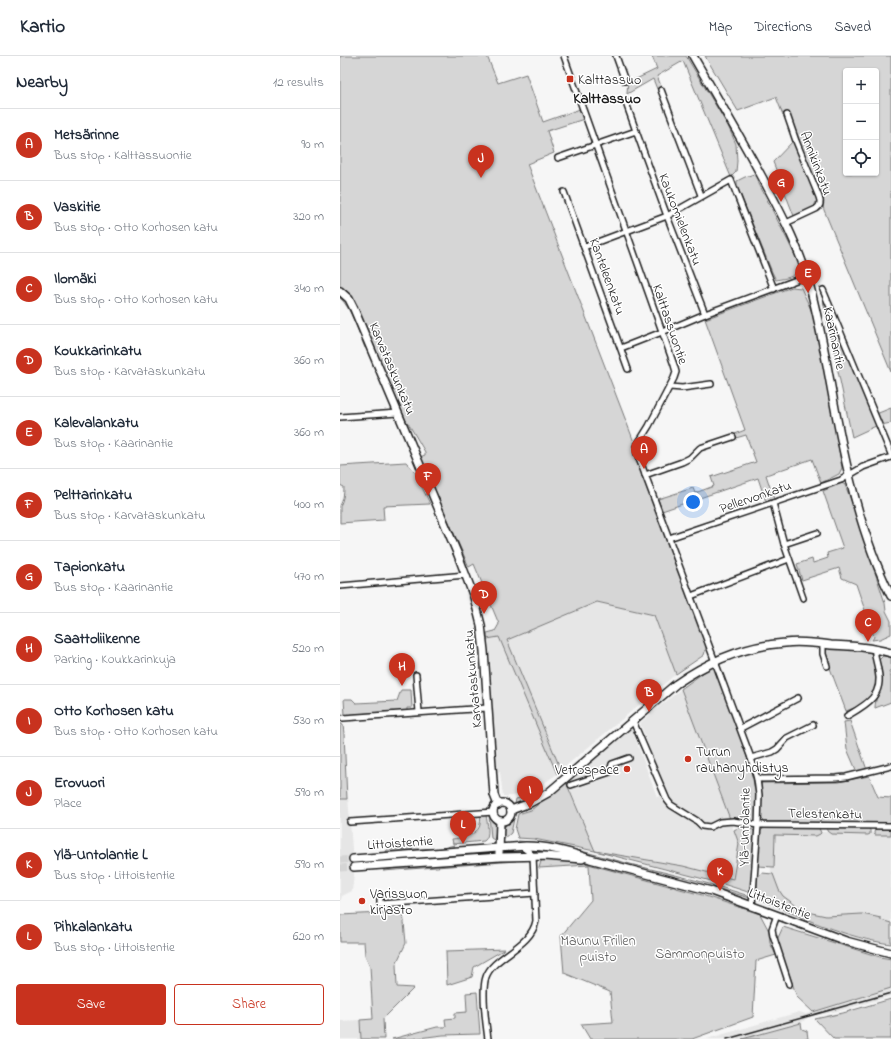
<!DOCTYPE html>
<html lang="en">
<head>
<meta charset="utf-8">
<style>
	:root { --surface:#fff; --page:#f2f2f3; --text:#1f2937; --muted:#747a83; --line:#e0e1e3; --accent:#c8321e }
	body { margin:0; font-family:"Indie Flower",sans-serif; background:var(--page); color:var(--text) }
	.controls { position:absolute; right:12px; top:12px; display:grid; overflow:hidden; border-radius:4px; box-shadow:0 1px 3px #0004 }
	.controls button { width:36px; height:36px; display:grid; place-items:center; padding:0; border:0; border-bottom:1px solid var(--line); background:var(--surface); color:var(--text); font:20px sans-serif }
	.you { position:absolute; left:353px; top:446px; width:14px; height:14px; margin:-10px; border:3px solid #fff; border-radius:50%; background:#1a73e8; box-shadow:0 0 0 6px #1a73e833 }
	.badge { display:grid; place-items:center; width:26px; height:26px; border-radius:50%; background:var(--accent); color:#fff; font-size:13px; font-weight:700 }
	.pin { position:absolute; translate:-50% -33px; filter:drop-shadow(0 1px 2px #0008) }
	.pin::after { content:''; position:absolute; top:21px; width:14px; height:12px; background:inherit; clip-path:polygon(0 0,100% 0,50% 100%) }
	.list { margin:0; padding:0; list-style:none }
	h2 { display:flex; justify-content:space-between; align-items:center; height:52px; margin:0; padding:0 16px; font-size:17px }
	h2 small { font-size:13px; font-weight:400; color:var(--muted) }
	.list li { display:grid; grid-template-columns:26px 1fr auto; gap:12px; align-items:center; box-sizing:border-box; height:72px; padding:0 16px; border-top:1px solid var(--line) }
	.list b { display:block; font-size:15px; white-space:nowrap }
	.list p { margin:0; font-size:13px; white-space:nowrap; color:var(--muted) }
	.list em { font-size:13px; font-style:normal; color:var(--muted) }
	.actions { display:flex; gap:8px; padding:12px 16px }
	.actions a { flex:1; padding:9px 0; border:1px solid var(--accent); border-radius:4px; text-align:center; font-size:14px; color:var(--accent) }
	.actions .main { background:var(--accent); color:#fff }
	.icon { flex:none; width:22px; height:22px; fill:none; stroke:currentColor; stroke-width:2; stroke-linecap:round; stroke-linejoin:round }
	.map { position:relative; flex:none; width:551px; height:983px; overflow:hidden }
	header { display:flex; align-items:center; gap:24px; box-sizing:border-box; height:56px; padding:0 20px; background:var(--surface); border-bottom:1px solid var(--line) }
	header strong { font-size:19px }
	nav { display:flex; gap:22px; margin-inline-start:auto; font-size:14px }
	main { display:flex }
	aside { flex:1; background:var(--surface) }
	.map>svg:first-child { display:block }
</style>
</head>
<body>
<header>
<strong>Kartio</strong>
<nav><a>Map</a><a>Directions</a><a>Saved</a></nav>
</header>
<main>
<aside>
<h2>Nearby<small>12 results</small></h2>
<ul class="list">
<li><span class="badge">A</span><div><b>Metsärinne</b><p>Bus stop · Kalttassuontie</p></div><em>90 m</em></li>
<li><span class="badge">B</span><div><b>Vaskitie</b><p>Bus stop · Otto Korhosen katu</p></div><em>320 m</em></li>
<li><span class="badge">C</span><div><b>Ilomäki</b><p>Bus stop · Otto Korhosen katu</p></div><em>340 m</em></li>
<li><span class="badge">D</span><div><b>Koukkarinkatu</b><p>Bus stop · Karvataskunkatu</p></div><em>360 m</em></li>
<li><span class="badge">E</span><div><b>Kalevalankatu</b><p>Bus stop · Kaarinantie</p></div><em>360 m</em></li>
<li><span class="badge">F</span><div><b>Pelttarinkatu</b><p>Bus stop · Karvataskunkatu</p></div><em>400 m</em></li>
<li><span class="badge">G</span><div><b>Tapionkatu</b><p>Bus stop · Kaarinantie</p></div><em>470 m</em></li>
<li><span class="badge">H</span><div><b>Saattoliikenne</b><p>Parking · Koukkarinkuja</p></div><em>520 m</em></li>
<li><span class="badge">I</span><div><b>Otto Korhosen katu</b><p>Bus stop · Otto Korhosen katu</p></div><em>530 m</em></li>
<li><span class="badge">J</span><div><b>Erovuori</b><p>Place</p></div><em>590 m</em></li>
<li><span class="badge">K</span><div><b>Ylä-Untolantie L</b><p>Bus stop · Littoistentie</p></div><em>590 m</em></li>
<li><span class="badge">L</span><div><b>Pihkalankatu</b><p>Bus stop · Littoistentie</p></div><em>620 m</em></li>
</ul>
<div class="actions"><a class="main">Save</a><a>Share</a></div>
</aside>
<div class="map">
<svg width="551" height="983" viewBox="0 0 551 983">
	<rect width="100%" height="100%" fill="#f6f6f6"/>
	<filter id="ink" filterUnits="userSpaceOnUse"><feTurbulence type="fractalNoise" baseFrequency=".025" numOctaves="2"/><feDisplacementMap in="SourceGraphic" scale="8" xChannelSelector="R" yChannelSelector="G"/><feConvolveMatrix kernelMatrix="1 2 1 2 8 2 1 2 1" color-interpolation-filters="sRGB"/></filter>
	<g filter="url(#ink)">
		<g fill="#e6e6e6">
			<path d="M257,546L314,559L336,618L221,714L167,584Z"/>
			<path d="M159,580L217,718L190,737L171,740H163L160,716H155L147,583Z"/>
			<path d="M341,633L399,788L393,823L343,810L255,795L227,727L291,671L317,741L326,737L300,667Z"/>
			<path d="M8,741L14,819L12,835L2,840L0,847V743H6Z"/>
			<path d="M434,775L551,777V867L540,864L487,863L447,849L430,824Z"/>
			<path d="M551,932V940L503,954L478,959L467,962L461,967L401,983H367L459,956L466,958L469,957Z"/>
			<path d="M20,964L21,983H0V965Z"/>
		</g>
		<g fill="#d6d6d6" stroke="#797979" fill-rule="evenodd">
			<path d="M0,0H147L158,27L186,18L203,66L240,53L244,63L207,75L214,97L187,108L291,378L367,589L364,599L336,618L314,559L257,546L167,584L221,714L217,718L159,581L147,583V577L155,575L159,568L134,508L129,511L80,401L85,399V396L68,367H67L14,246L0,232Z"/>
			<path d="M312,0H346L388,70L396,88L397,105L396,116L391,121L343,5L317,20L321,30L317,33L313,23L287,38L288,22L294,24L317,13Z"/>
			<path d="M365,0H551V316L484,154L481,141L449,58L443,59L436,41L398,55ZM506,15H536V117H506Z"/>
			<path d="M454,84L477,143L474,151L454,160L433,106Z"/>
			<path d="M414,118L458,205L459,213C454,222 446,222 436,224L432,216L397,130V125L405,121Z"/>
			<path d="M452,231L461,232L472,256L486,318L502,412L499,418L481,427L472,403L426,419L434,443L426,446L418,422L322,455L318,443L353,432L355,437L374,430L371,421L416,406L406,379L396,382L395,378L405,374L365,263Z"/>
			<path d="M0,239L7,245L27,290L25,292C19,278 11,251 0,242Z"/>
			<path d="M482,240L484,241L538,369L512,381Z"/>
			<path d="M551,352V367L541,369L536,358Z"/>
			<path d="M66,406L75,416L90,448L43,450L44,464L0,467C0,462 0,455 0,450C3,444 4,439 4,431L0,429V410Z"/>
			<path d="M499,428L502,427L505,429L513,449L545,547L546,555L551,565V578L540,583L532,584L534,581L516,528L502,522L499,512L462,524L457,508L472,503L473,507L488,502L487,497L503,492L483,435Z"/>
			<path d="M488,592L529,595C538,604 540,631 531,641C526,648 514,652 506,655L484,596L485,594Z"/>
			<path d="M543,600L551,601V614L549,615L551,622V646L535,652C535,643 539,638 541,630C543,622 541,613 539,604Z"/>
			<path d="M371,611L376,612C386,642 427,740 415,766L390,763L341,633Z"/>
			<path d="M61,634H71L72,652H67V655L45,656L44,655H42V656L5,659L4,643H12L16,647L57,645Z"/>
			<path d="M510,665L527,714L517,716L507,693L504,666Z"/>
			<path d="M0,667L3,669L4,678L7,743H0Z"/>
			<path d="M529,720L538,741L551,742V767L425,766L421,762V727L499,726Z"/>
			<path d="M226,726L255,795L343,810L393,823L399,788L394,774C400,770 410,770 415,776L411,837L383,828L255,795L194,783L178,782L175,773L178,758L191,754Z"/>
			<path d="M203,733L204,736C196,742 185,746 175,748L176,743L193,739Z"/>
			<path d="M175,758L171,777L164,783C161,771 168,766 175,758Z"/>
			<path d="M141,759H146C147,767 151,780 144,785L113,788L112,783C121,782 139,779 140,768C141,765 140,762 141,759Z"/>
			<path d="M149,759C158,763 157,775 154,784L151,782Z"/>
			<path d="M439,771L479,772L481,777L480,778L476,780L435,779L434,811L418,810L420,776C424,770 432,771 439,771Z"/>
			<path d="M487,772H528L530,774V778L528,779L491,778L487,775Z"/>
			<path d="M535,772H551V779H535L534,777Z"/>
			<path d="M178,785C218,787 256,799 294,809C332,818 369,827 406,839L410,842L383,834L371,832L258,802L178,788Z"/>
			<path d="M114,789V791L103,794L46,796L47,794L103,792Z"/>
			<path d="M152,796L147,799L13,808V805Z"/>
			<path d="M176,803V805L43,815L62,810Z"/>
			<path d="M206,803L237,805L362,839L420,858L429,875L430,887L436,899L416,905L413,961L352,983H250L241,968L273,966L270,936L224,917L221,880L251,844L249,809L199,812L201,805Z"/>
			<path d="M422,817L433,818L439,834L443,840L458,851L472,857L486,860L522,858L541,862V864L551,867V888C510,883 456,860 418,842L417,840V821Z"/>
			<path d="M63,856L66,887L56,908L57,931L74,932L43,963L44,983H21L20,964L33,963L30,910L25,899L24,886H0V859Z"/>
			<path d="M443,871L540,901L551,903V932L473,956L457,941L437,884Z"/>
			<path d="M165,893L134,911L132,921L107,929L106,895Z"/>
			<path d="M137,936L140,978L103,979L70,983H52L97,971H106L105,963L115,962V957L127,956L126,937Z"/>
			<path d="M551,943V983H494L475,963L503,957Z"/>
			<path d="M461,967L462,973L467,975L468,983H402Z"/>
		</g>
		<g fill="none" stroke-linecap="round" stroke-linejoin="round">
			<g stroke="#d5d5d5" stroke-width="7" stroke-dasharray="7 3.5" stroke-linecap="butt">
				<path d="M0,804L13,803"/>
				<path d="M0,812L14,811"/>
			</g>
			<g stroke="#1c1c1c" stroke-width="8">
				<g id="street">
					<path d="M224,0L334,309L336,316L334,322L309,370L299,386L297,391V397L411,702L417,723L419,739L418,769L412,850"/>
					<path d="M276,0L285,25"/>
					<path d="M321,34L361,139"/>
					<path d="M296,75L327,160L365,258"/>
					<path d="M218,102L296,75L286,47"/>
					<path d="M224,136L288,313"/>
					<path d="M446,167L476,153C481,150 481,146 479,141L456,85L447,59"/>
					<path d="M244,191L327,160L391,124L434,233"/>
					<path d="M483,234L551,398"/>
					<path d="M281,292L322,276L365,258L467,220"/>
					<path d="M330,331L342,332L371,328"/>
					<path d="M0,361L58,357"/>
					<path d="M305,419L342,406L350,402L360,392L393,381"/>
					<path d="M433,447L444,488L463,542"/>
					<path d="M329,482L501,424L523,411L551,401"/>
					<path d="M444,488L477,477"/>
					<path d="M0,530L126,519"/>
					<path d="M351,540L449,503"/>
					<path d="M483,588V598L487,610"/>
					<path d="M76,619L79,656"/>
					<path d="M507,660C526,649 544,640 538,614C537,606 534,601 535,593"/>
					<path d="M3,662L147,652"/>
					<path d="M293,665L327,744L331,749L357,765L362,770L370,771L380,766L393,765L418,769L551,770"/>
					<path d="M401,672L458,642"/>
					<path d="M411,702L432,696L437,693L447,682L473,669"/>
					<path d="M417,723L496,722L506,721L551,710"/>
					<path d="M231,729L270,716L272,708L289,702"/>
					<path d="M10,766L154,756"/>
					<path d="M40,841V848L195,837"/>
					<path d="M437,859L432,873L433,879L449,928"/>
					<path d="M148,983C146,968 141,935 146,921C153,900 191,891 196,865L193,800L189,796L182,791"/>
				</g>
			</g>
			<g stroke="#1c1c1c" stroke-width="10">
				<g id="secondary">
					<path d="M353,0C376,40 400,80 422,121C439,153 456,185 467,220C483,275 490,332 502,388C513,441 527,492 551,540"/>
					<path d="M0,235L9,243L14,253L118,499L134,541L141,569L144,595L154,739L158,749"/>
					<circle cx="162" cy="756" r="9"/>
					<path d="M171,754L190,747L208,737L336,628C369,605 404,590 445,587C460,585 476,587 491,589C512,590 531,591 551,597"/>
					<path d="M159,797L160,765"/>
					<path d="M13,803L186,790C208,790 230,796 250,803L371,835L412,850L506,885L551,897"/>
					<path d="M14,811L160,801L204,800L242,803"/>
				</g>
			</g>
			<use href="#street" stroke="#fff" stroke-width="5"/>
			<use href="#secondary" stroke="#fff" stroke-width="7"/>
			<path stroke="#1c1c1c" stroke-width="1.5" d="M387,983L551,937"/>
		</g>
	</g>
	<g fill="#c8321e" stroke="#fff" stroke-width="1.5">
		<rect x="226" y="19" width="8" height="8" rx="2"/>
		<circle cx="348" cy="703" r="4"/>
		<circle cx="287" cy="713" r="4"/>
		<circle cx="22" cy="845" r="4"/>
	</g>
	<g text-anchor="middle" stroke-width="3" stroke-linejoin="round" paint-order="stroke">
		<g font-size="14" fill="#1c1c1c" stroke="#fff" text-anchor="start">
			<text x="238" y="28">Kalttassuo</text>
			<text x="356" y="700">Turun<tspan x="356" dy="16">rauhanyhdistys</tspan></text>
			<text x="279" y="718" text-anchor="end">Vetrospace</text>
			<text x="30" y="842">Varissuon<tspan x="30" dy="16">kirjasto</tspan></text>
		</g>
		<g font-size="14" fill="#1c1c1c" stroke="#fff">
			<text transform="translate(477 107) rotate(69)" y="5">Annikinkatu</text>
			<text transform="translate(341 163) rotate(69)" y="5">Kaukomielenkatu</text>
			<text transform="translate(268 220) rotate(70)" y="5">Kanteleenkatu</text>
			<text transform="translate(331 268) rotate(71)" y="5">Kalttassuontie</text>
			<text transform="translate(495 282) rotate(78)" y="5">Kaarinantie</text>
			<text transform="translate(53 312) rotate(67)" y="5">Karvataskunkatu</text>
			<text transform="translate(415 440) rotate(-19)" y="5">Pellervonkatu</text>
			<text transform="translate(132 623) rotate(-95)" y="5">Karvataskunkatu</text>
			<text transform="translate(485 757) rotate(1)" y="5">Telestenkatu</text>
			<text transform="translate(404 771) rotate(-89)" y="5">Ylä-Untolantie</text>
			<text transform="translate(60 786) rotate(-4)" y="5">Littoistentie</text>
			<text transform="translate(440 847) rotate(21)" y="5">Littoistentie</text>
		</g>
		<g font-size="14" fill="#5d5d5d" stroke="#fff">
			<text x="258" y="889">Maunu Frillen<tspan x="258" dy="16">puisto</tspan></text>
			<text x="360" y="902">Sammonpuisto</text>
		</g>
		<g font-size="15" font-weight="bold" fill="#1c1c1c" stroke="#fff">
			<text x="267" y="47">Kalttassuo</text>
		</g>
	</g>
</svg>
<div class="controls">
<button>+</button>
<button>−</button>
<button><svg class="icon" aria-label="locate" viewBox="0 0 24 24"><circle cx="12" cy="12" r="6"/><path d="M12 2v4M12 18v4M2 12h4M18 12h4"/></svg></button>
</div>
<div class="you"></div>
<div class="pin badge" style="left:304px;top:413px">A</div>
<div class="pin badge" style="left:309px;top:656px">B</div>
<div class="pin badge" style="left:528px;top:586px">C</div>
<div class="pin badge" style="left:144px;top:558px">D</div>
<div class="pin badge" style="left:468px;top:237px">E</div>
<div class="pin badge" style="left:88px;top:440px">F</div>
<div class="pin badge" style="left:441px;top:146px">G</div>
<div class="pin badge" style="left:62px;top:630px">H</div>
<div class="pin badge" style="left:190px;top:753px">I</div>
<div class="pin badge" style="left:141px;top:122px">J</div>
<div class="pin badge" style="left:380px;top:835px">K</div>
<div class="pin badge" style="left:123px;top:788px">L</div>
</div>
</main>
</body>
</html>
